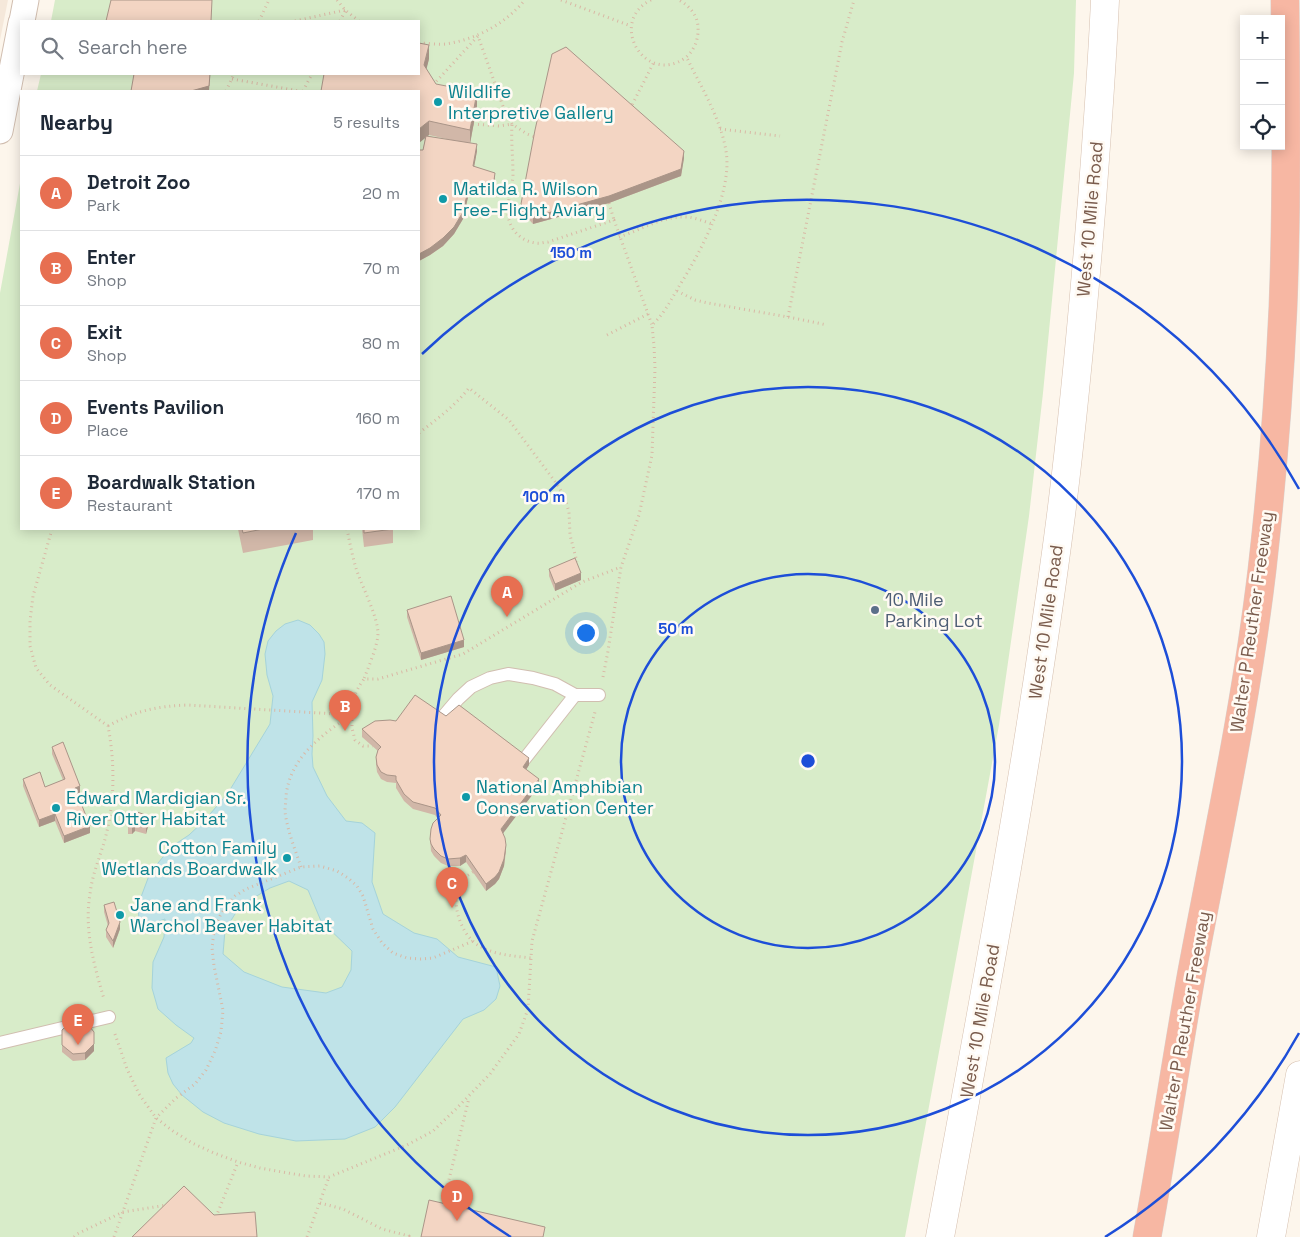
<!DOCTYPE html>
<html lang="en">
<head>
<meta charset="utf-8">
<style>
	:root { --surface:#fff; --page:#f2f2f3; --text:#1f2937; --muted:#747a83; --line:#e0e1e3; --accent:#e76f51 }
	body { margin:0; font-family:"Space Grotesk",sans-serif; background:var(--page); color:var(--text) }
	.controls { position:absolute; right:15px; top:15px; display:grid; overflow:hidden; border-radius:0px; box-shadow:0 2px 12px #0003 }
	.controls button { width:45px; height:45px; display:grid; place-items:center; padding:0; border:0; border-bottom:1px solid var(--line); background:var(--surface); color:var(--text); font:25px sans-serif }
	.you { position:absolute; left:585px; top:632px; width:18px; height:18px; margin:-12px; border:4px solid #fff; border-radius:50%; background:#1a73e8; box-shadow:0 0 0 8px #1a73e833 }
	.badge { display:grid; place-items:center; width:32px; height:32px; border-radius:50%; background:var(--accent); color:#fff; font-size:16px; font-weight:700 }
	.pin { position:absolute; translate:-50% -41px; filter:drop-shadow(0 1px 2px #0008) }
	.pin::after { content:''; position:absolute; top:26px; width:18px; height:15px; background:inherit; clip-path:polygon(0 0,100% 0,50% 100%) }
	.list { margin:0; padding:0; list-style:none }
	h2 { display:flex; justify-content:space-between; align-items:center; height:65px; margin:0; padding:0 20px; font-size:21px }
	h2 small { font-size:16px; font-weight:400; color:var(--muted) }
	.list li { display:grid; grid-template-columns:32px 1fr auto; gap:15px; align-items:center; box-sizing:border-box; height:75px; padding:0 20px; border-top:1px solid var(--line) }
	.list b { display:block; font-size:19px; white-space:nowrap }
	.list p { margin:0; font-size:16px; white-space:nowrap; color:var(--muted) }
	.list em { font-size:16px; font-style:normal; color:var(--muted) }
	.icon { flex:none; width:28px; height:28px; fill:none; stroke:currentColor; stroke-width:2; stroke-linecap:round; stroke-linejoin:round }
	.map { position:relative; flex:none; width:1300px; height:1237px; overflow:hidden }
	.search { position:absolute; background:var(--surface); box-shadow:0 2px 12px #0003; left:20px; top:20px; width:400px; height:55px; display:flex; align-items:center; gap:12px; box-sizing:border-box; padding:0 18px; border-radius:0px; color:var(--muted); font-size:19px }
	.panel { position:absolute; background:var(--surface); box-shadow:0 2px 12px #0003; left:20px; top:90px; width:400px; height:440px; border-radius:0px }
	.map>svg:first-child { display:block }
</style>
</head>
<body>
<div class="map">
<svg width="1300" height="1237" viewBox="0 0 1300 1237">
	<rect width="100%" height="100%" fill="#fdf6ec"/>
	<path fill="#f5e8da" d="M0,0H8L0,40Z"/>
	<path fill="#d8ecc9" d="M55,0H1076L1074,73L1043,393L1029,516L999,725L905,1237H0V293L21,178V529H419V91H37L41,74H419V21H51Z"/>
	<path fill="#bfe3e8" stroke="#a5d3da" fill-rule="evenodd" d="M298,620L310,625L319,634L324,642L325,654L322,680L312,702L313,736L312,754L313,767L327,796L346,821L362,823L375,833L372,882L383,914L414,933L437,939L458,957L496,967L500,986L496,999L484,1010L463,1019L395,1107L375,1127L345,1139L296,1141L259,1134L224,1123L203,1112L182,1095L173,1084L168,1073L166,1058L191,1043L194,1038L176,1025L158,1009L152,988L153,962L164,937L165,919L150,924L139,920L138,905L150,873L171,847L189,835L205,820L228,793L270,724L273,696L267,675L265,654L268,641L276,631L285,624ZM289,881L308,890L321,921L352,951L351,970L342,987L326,993L282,987L244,972L223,954L225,930L240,906L270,888Z"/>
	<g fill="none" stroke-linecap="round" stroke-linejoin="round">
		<g stroke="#d1beb0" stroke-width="14">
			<g id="service">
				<path d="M441,719L458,699L471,687L490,678L508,674L533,678L555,684L575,695H599"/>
				<path d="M523,761L575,695"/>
				<path d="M0,1043L109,1017"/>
			</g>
		</g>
		<g stroke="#d1beb0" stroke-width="27">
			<g id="minor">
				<path d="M22,21L26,0"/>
				<path d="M0,131L21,23"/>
			</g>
		</g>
		<g stroke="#d6c0b0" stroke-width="29">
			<g id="secondary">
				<path d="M940,1237C983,1005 1027,772 1058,538C1073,426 1083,313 1092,200C1097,134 1102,67 1105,0"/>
				<path d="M1271,1237L1300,1075"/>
			</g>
		</g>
		<g stroke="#dad1cd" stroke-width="29">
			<path id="motorway" d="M1147,1237C1163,1149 1176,1060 1192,971C1217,838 1246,705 1262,570C1272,482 1279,395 1283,307C1287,205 1286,102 1285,0"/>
		</g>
		<g stroke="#d9b8a5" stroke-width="3" stroke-dasharray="1 4" stroke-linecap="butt">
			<path d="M337,0L345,10L359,21"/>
			<path d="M561,0L631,26"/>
			<path d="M651,0C607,22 645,86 685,58C693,52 698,41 698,31C699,17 691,7 679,0"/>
			<path d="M259,21L269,0"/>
			<path d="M295,21L345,10"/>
			<path d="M340,21L345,11"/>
			<path d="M419,43C427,43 437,45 446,44C477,39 505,24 525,0"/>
			<path d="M232,79L299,91"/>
			<path d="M433,85L478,36L504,109L512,124L527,134L535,137"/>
			<path d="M226,91L234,74"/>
			<path d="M303,91L312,74"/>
			<path d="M630,109L654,62"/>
			<path d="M473,124L499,126L512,124C511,142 513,158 513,176C512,186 509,196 508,207C506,225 518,241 536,243C540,244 544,242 548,242L614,220L652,325"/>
			<path d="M720,129L780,136"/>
			<path d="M497,189L511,192"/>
			<path d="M609,203L614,220"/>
			<path d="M619,237C641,230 662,216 685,217C694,217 703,221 712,224"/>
			<path d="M677,291L695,300L708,303L788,317L827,325"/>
			<path d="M788,317L842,42L854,0"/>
			<path d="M607,335L648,314"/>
			<path d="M419,433C437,419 455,406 469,388L509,420L559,487L565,498L569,512L570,535L577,562"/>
			<path d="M52,529L33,596L30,621V646L36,668L50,685L108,726C115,763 115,802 105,839C100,857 92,875 90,894C84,930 94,965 104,999"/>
			<path d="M347,529C350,544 353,560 358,574C364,590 378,618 378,634C377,648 369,665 364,679"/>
			<path d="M603,677L608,651L621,567L639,515L652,455L655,368L654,346L652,325C663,315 670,302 678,288C700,253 733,193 726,151C721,119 700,85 686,56"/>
			<path d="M352,715V728L355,740L363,746H373"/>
			<path d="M108,726C135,711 157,706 188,705L352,715C352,699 355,692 364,679H378L463,654L582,582L621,567"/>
			<path d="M301,867C295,849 287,830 285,811C285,806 286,801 286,796C290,757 322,735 351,715"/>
			<path d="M473,872C469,875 464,877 461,882C449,902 461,937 481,947C496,955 514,956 531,958"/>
			<path d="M115,1034L127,1069L139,1094L156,1118L173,1131L192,1143L214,1153L238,1162L260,1168L282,1172L306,1176L329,1177L407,1145L433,1131L456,1109L490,1074L519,1034L528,1009L532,941L595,712"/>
			<path d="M320,1203L343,1209L382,1229L409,1236L408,1237"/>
			<path d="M443,1204L469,1098"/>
			<path d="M216,1217L238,1162"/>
			<path d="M74,1237L77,1234L123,1212L167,1205"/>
			<path d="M114,1237L156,1118L176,1098L195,1084L206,1070L215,1051L221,1032L223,1010L214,966L212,948L214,931L220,916L226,906L235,896L246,889L301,867L320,866L337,871L348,878L357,886L363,896L373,929L382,943L393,953L407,958L421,959L433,958L473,941"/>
			<path d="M307,1237L329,1177"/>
		</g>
		<use href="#service" stroke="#fff" stroke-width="12"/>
		<use href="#minor" stroke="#fff" stroke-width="25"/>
		<use href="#secondary" stroke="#fff" stroke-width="28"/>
		<use href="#motorway" stroke="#f7b7a3" stroke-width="28"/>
	</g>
	<g fill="#d1b7a8" fill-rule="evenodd">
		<path d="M429,59L426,69L436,84L477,106L470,143L477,151L474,166L495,180L493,194L480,192L469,193L463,219L454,234L443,246L430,255L419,261V150H423L425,138L419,74ZM429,135L451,140L427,136Z"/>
		<path d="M684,158L681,176L609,203L533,224L521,211V204Z"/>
		<path d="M238,529H313V540L243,553Z"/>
		<path d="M362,529H393V543L364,547Z"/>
		<path d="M549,569L581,580L555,591L549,576Z"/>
		<path d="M407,610L464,647L421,660L407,617Z"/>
		<path d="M446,716L529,765L526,770L539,786L503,833L506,852L504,866L499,879L495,884L486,891L466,862L460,866H448L441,863L434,856L431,851L430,839L438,819L435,815L413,809L404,801L396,788V783L387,782L381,779L377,772L376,764V757L378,751L362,737V729L396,721Z"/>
		<path d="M52,747L80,793L77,794L90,833L64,843L55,821L39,827L23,786V779L45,787L63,780L52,754Z"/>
		<path d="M134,811L149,823L146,834L135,831L132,834H128V827Z"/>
		<path d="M104,905L120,929L113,948L106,937V930L108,926L104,912Z"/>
		<path d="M62,1030L94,1051L85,1060L73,1061L62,1052Z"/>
	</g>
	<g fill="#aa9588">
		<path d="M429,45V59L424,79V65Z"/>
		<path d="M210,74L209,91H191Z"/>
		<path d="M477,92V106L470,144V130Z"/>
		<path d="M429,121V135L419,143V129Z"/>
		<path d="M477,144V151L473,173V166Z"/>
		<path d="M684,151V158L681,176L609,203L533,224V217Z"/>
		<path d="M495,173V180L493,194V187Z"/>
		<path d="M469,186V193L463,219L454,234L443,246L430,255L419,261V254Z"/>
		<path d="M581,573V580L555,591V584Z"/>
		<path d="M464,640V647L421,660V653Z"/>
		<path d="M529,758V765L523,774V767Z"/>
		<path d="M539,779V786L501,836V829Z"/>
		<path d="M80,786V793L75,795V788Z"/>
		<path d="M55,814V821L39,827V820Z"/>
		<path d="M149,816V823L146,834V827Z"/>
		<path d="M135,824V831L132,834V827Z"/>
		<path d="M90,826V833L64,843V836Z"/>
		<path d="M506,845L504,866L499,879L495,884L486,891V884Z"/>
		<path d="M466,855V862L460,866V858Z"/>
		<path d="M120,922V929L113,948V941Z"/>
		<path d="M94,1032V1051L85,1060V1053Z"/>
	</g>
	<g fill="#f3d5c3" stroke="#aa9588">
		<path d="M111,0H212L211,21H106Z"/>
		<path d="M419,43L429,45L424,65L436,84L477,92L470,130L429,121L419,129V91H321L324,74H419Z"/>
		<path d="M566,47L684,151L681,169L609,196L533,217L521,204L535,130L552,54Z"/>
		<path d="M134,74H210L209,86L191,91H131Z"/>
		<path d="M426,136L477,144L473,166L495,173L493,187L480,185L469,186L463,212L454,227L443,238L430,248L419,254V150H423Z"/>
		<path d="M242,529H263L243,533Z"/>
		<path d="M364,529H393L364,533Z"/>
		<path d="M575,558L581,573L555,584L549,569Z"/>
		<path d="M451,596L464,640L421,653L407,610Z"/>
		<path d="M415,695L446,716L459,705L529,758L523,767L539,779L501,829L505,838L506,845L504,859L499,872L495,877L486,884L466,855L460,858L448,859L441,856L434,849L431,844L430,839L431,829L433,823L441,815L435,808L413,802L404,794L396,780V776L387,775L381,772L377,765L376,757L378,750L381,747L362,729L375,721L390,720L396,721Z"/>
		<path d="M63,742L80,786L75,788L90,826L64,836L55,814L39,820L23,779L40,772L45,787L65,779L52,747Z"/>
		<path d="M134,811L149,816L146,827L135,824L132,827H128Z"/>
		<path d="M114,902L120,922L113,941L106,930L109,923L104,905Z"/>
		<path d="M72,1021L86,1022L94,1032V1044L85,1053L73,1054L62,1045V1030Z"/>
		<path d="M184,1186L214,1215L255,1212L257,1237H132Z"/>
		<path d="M429,1200L545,1227L543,1237H421Z"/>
	</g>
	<g fill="none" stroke="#1d4ed8" stroke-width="2.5">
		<circle cx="808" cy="761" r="187"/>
		<circle cx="808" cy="761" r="374"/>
		<path d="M1299 1033A561 561 0 0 1 1105 1237M511 1237A561 561 0 0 1 296 533M422 354A561 561 0 0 1 1299 489"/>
	</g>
	<g fill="#0f9aa8" stroke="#fffaf3" stroke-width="2">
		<circle cx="438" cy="102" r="5"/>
		<circle cx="443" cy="199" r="5"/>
		<circle cx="466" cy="797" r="5"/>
		<circle cx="56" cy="808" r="5"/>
		<circle cx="287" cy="858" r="5"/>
		<circle cx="120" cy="915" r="5"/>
	</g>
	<circle fill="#5c6f8a" stroke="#fffaf3" stroke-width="2" cx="875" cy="610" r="5"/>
	<g text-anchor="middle" stroke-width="5" stroke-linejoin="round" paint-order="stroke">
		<g font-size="18" fill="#0d838f" stroke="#fffaf3" text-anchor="start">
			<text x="448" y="98">Wildlife<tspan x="448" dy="21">Interpretive Gallery</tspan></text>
			<text x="453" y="195">Matilda R. Wilson<tspan x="453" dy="21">Free-Flight Aviary</tspan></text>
			<text x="476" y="793">National Amphibian<tspan x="476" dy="21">Conservation Center</tspan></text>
			<text x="66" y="804">Edward Mardigian Sr.<tspan x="66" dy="21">River Otter Habitat</tspan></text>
			<text x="277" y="854" text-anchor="end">Cotton Family<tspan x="277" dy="21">Wetlands Boardwalk</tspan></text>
			<text x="130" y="911">Jane and Frank<tspan x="130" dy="21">Warchol Beaver Habitat</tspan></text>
		</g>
		<g font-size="18" fill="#7a5c4d" stroke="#fffaf3">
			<text transform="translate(1090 219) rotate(-85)" y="6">West 10 Mile Road</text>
			<text transform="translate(1046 622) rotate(-82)" y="6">West 10 Mile Road</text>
			<text transform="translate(1252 622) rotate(-82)" y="6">Walter P Reuther Freeway</text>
			<text transform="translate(980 1021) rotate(-80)" y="6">West 10 Mile Road</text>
			<text transform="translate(1185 1021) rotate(-80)" y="6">Walter P Reuther Freeway</text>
		</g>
		<g font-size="18" fill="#4e5e75" stroke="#fffaf3" text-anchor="start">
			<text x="885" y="606">10 Mile<tspan x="885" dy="21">Parking Lot</tspan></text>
		</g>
	</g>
	<circle cx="808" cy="761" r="8" fill="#1d4ed8" stroke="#fffaf3" stroke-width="2.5"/>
	<g font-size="15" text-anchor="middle" font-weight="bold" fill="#1d4ed8" stroke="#fffaf3" stroke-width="5" stroke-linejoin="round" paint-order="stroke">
		<text x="571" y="258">150 m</text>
		<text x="544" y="502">100 m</text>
		<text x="676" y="634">50 m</text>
	</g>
</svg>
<div class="controls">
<button>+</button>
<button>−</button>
<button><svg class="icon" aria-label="locate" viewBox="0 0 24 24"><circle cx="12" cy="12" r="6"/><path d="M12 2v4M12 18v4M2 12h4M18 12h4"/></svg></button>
</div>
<div class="you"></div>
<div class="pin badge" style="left:507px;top:617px">A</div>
<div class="pin badge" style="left:345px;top:731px">B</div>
<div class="pin badge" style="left:452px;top:908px">C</div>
<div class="pin badge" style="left:457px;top:1221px">D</div>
<div class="pin badge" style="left:78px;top:1045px">E</div>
<div class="search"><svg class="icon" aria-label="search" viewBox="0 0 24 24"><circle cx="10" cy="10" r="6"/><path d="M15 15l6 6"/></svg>Search here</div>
<section class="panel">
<h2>Nearby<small>5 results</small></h2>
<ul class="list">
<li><span class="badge">A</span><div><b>Detroit Zoo</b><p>Park</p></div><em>20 m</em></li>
<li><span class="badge">B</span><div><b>Enter</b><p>Shop</p></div><em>70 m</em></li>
<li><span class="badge">C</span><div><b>Exit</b><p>Shop</p></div><em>80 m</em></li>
<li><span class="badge">D</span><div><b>Events Pavilion</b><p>Place</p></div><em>160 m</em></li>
<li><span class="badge">E</span><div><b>Boardwalk Station</b><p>Restaurant</p></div><em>170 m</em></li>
</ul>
</section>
</div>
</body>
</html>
